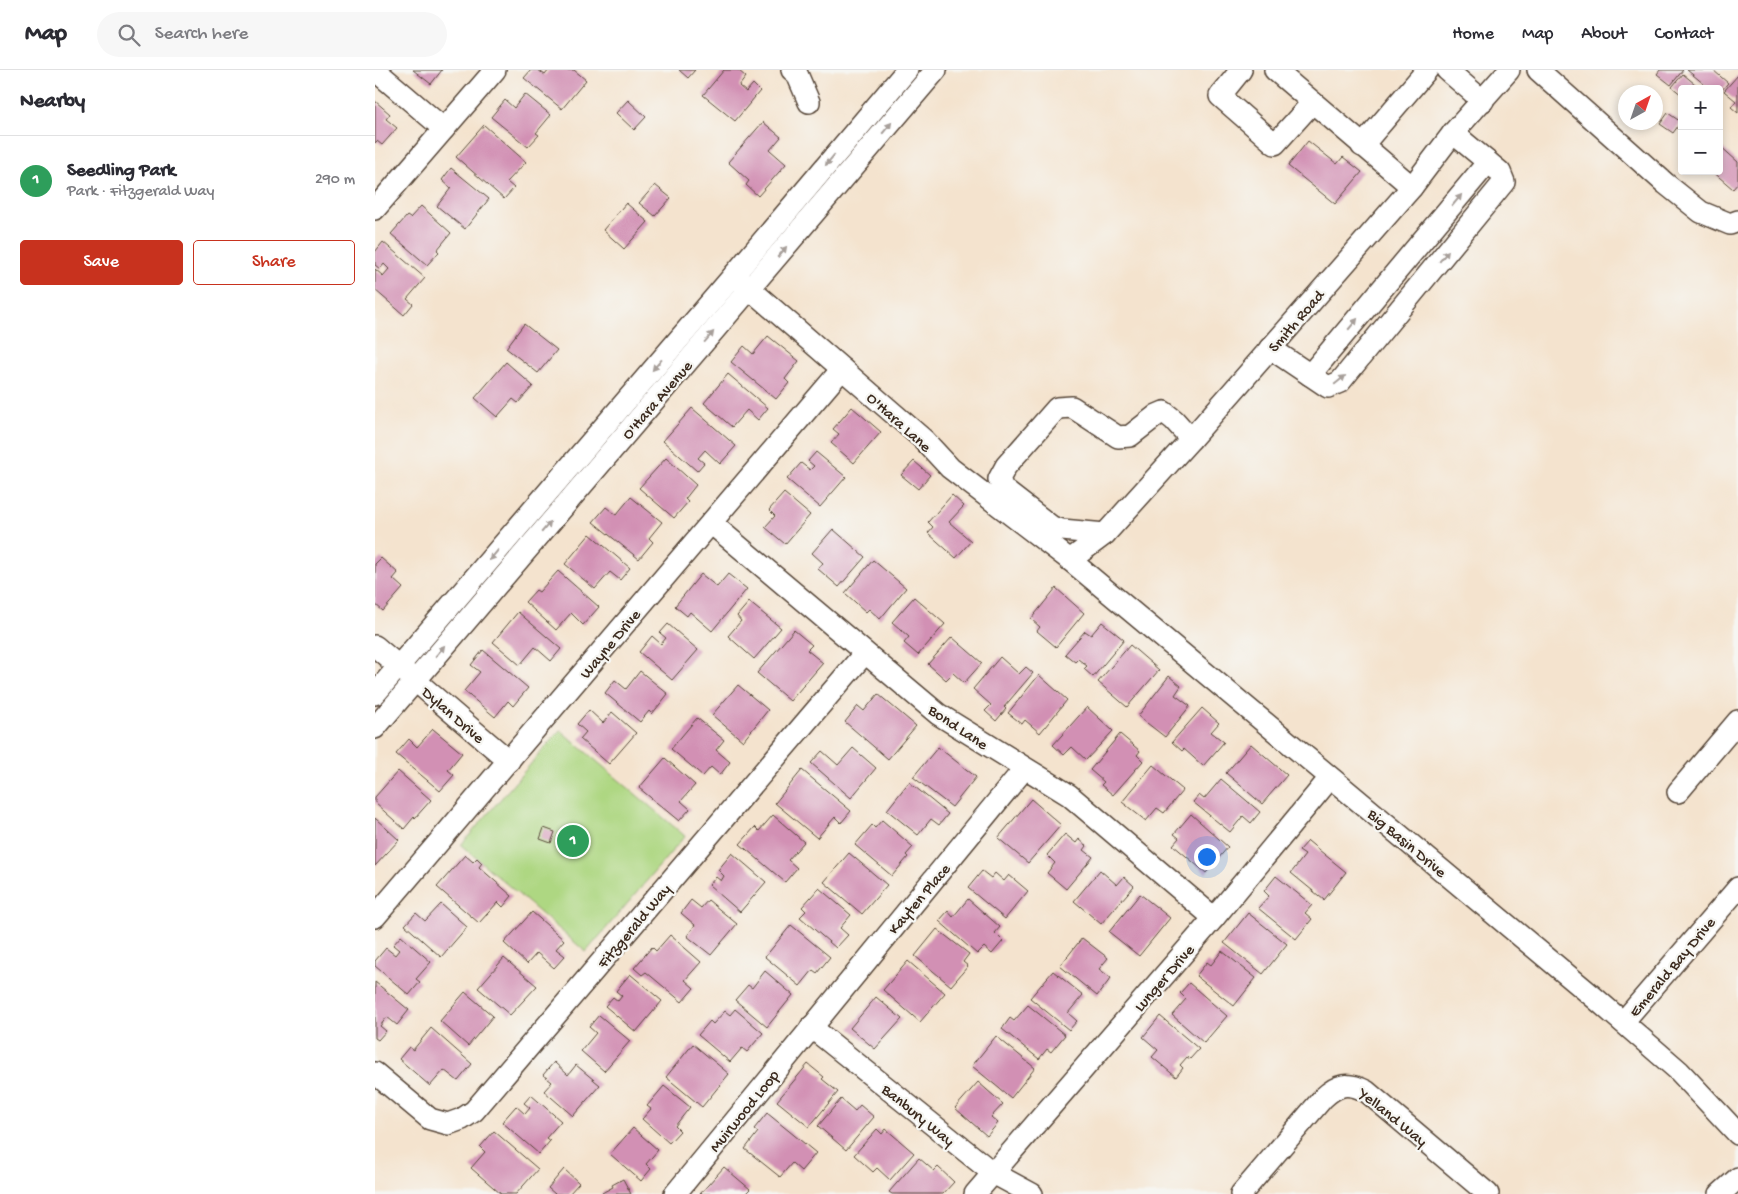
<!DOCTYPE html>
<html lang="en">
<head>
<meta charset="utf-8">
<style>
	:root { --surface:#fff; --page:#f7f7f7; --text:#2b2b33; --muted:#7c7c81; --line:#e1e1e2; --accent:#c8321e }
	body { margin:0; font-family:"Gochi Hand",sans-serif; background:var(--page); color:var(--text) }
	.controls { position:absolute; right:15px; top:15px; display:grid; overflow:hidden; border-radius:5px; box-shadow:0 2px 8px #0003 }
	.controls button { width:45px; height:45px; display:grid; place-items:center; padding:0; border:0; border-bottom:1px solid var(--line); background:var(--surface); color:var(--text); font:25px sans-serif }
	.compass { position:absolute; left:1243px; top:15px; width:45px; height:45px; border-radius:50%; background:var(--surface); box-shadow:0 2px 8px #0003; rotate:40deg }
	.you { position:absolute; left:831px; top:786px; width:18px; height:18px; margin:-12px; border:4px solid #fff; border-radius:50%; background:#1a73e8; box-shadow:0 0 0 8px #1a73e833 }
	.badge { display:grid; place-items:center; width:32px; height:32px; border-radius:50%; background:var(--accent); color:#fff; font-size:16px; font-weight:700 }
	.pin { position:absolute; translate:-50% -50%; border:2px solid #fff; box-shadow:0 1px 5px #0006 }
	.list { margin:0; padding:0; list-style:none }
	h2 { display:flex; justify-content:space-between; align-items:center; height:65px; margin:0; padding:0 20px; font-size:21px }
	h2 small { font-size:16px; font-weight:400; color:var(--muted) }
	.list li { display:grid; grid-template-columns:32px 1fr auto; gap:15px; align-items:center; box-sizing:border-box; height:90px; padding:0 20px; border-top:1px solid var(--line) }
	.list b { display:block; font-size:19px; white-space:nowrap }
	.list p { margin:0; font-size:16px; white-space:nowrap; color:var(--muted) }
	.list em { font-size:16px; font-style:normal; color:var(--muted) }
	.actions { display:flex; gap:10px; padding:15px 20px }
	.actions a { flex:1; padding:11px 0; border:1px solid var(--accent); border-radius:5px; text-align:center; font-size:18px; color:var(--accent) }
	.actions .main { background:var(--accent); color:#fff }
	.icon { flex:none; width:28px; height:28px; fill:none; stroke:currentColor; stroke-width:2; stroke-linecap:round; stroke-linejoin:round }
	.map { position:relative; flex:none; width:1363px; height:1124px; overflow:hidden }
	header { display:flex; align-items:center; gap:30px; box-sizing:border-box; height:70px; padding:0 25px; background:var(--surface); border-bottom:1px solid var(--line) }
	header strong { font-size:24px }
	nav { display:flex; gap:28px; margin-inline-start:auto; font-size:18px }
	.search { width:350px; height:45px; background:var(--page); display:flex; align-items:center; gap:12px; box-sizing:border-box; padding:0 18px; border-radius:28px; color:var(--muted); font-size:19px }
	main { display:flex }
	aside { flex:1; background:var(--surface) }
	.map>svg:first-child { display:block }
</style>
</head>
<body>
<header>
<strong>Map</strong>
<div class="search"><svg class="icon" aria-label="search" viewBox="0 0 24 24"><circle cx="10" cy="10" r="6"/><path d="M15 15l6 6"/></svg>Search here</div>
<nav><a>Home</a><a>Map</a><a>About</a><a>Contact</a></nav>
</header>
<main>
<aside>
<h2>Nearby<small></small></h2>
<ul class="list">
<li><span class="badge" style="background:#2e9e5b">1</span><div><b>Seedling Park</b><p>Park · Fitzgerald Way</p></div><em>290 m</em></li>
</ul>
<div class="actions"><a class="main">Save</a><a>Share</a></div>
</aside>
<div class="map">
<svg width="1363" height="1124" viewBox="0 0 1363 1124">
	<rect width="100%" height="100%" fill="#f6f6f2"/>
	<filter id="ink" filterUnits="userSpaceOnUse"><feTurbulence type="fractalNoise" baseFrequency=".02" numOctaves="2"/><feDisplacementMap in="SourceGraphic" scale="10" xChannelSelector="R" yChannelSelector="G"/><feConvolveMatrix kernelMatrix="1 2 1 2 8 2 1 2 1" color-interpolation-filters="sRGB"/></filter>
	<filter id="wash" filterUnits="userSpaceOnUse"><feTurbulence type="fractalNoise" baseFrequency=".0096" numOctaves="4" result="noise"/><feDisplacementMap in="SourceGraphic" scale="20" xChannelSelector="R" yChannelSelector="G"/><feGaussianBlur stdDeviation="1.12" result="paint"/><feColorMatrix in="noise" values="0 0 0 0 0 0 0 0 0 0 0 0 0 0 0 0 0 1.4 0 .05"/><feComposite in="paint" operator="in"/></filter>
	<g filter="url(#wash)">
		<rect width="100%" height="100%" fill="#f4e3ce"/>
		<path fill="#aed782" stroke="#748050" d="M185,660L310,766L211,882L86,775Z"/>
		<g id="blocks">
			<g fill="#d290b4">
				<path d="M38,0H67L56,14Z"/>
				<path d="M156,0H163L170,5L174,0H199L211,10L187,39L149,8Z"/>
				<path d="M304,0H320L313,8Z"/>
				<path d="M349,0H363L371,7L364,16L371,22L378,14L385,21L360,51L328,25Z"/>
				<path d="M1285,0H1308L1296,15L1282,4Z"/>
				<path d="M1312,0H1338L1353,13L1344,23V19H1335Z"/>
				<path d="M1308,4L1326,19H1307V25L1297,17Z"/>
				<path d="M1363,5V43L1356,37L1361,31L1349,21Z"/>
				<path d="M150,24L176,45L161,63L164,65L153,77L116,47L130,30L139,38Z"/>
				<path d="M253,30L271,47L259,60L241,43Z"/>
				<path d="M0,31L15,44L11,49L22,58L7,75L2,71L0,73Z"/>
				<path d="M1293,43L1306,52L1298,63L1285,54Z"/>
				<path d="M388,52L406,67L395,80L411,94L383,126L371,115L374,111L353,92Z"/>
				<path d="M109,55L151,92L132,112L139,118L129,129L81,87Z"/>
				<path d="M933,71L962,94L968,87L987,102L960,134L913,96Z"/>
				<path d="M1344,75L1363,92V113L1358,119L1337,101H1344Z"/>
				<path d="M76,98L114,129L90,159L62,136L76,118L67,110Z"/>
				<path d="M280,115L296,128L280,146L264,133Z"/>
				<path d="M251,133L273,152L249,179L228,160Z"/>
				<path d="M46,136L76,163L62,180L64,182L52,195L16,164L32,146L35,148Z"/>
				<path d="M8,172L50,208L32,229L38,234L29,245L0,220V199L8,206L14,199L9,194L5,199L0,195V182Z"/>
				<path d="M149,254L182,280L163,303L131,278Z"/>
				<path d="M393,266L424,291L410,309L414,313L401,329L356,292L369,276L378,284Z"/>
				<path d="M131,292L158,316L143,333L138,329L122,347L100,328Z"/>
				<path d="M353,304L393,338L383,350L372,340L357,357L329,333Z"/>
				<path d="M477,337L506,362L479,393L456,373L464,364L458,359Z"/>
				<path d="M317,338L361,376L345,394L330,380L323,388L329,393L322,401L288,371Z"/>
				<path d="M441,382L471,407L445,437L412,409L426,393L435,400L439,396L433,391Z"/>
				<path d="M291,388L321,415L310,429L313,432L299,448L264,418Z"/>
				<path d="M539,391L555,405L543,419L526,405Z"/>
				<path d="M409,423L435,445L410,474L390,457L400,446L394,440Z"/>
				<path d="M577,425L589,436L574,452L596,471L581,488L553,463L558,457L553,452Z"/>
				<path d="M256,427L287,452L274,468L278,472L264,489L218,452L231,437L241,445Z"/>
				<path d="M458,459L490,487L464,517L443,499L448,493L437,483Z"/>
				<path d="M215,464L255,498L245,510L235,502L220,519L190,494Z"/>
				<path d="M6,488L23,503L18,509L28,518L8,541L0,534V494Z"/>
				<path d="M498,490L531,518L505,549L494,539L491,542L470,523Z"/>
				<path d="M183,501L224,537L208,555L196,543L181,560L150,532L161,520L164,522Z"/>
				<path d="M326,504L342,517L353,504L372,519L337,561L315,542L312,546L300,536Z"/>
				<path d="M681,518L709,543L681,577L662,561L665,557L656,549Z"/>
				<path d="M539,527L570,554L543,585L529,573L534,567L517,552Z"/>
				<path d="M374,532L406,558L379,589L353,566L366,551L362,546Z"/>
				<path d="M143,542L186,579L176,591L160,577L145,595L118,572Z"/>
				<path d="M727,552L749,570L718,607L709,599L712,596L703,589L700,592L690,584L710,561L716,565Z"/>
				<path d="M293,554L323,580L297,610L264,582L277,566L286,574L291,568L285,563Z"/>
				<path d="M419,560L437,575L432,580L448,593L415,631L382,603Z"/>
				<path d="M577,567L607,593L589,613L578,603L571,610L553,594Z"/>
				<path d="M755,575L784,600L752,637L723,612Z"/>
				<path d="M108,580L153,618L138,636L133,631L120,647L89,621L105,602L96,595Z"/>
				<path d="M625,587L644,604L651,597L658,603L629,637L631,639L621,651L610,641L616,635L598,619Z"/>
				<path d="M265,601L293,624L277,644L274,641L265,652L230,623L240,610L251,619Z"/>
				<path d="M664,605L692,630L665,663L650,650L647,654L633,643Z"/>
				<path d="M794,606L806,616L800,625L815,636L790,667L763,646Z"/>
				<path d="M363,615L393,640L368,671L337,645Z"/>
				<path d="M503,624L541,656L513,689L470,652L483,636L489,641Z"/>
				<path d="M712,637L738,661L711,690L697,677L689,685L678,675Z"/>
				<path d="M827,638L844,653L836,662L849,672L828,696L809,679L807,681L797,672Z"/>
				<path d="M214,640L228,653L237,642L261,663L234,694L205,669L211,662L202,654Z"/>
				<path d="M322,648L349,670L341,680L355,692L345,705L336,697L328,706L296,679Z"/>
				<path d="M58,659L87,683L73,700L79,705L65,721L21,684L34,669L42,677Z"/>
				<path d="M745,664L765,681L762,685L768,691L738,725L726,715L729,712L715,700Z"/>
				<path d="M876,674L912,705L887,734L851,703Z"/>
				<path d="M563,677L601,707L577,737L538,707Z"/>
				<path d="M478,678L501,698L476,728L436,693L447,681L463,695Z"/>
				<path d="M290,688L320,715L306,731L315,739L304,751L264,718Z"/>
				<path d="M778,695L808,720L789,743L782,738L771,751L747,732Z"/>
				<path d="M427,700L476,741L466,753L460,747L442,768L400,733Z"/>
				<path d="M23,701L56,730L40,748L39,747L29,759L0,733V727Z"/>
				<path d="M846,709L885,742L876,753L868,746L855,762L818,732L824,725L829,729Z"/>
				<path d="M534,712L573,744L564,755L556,749L543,765L512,740Z"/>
				<path d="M656,729L686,755L653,793L623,768Z"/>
				<path d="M816,744L853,777L831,803L798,775L804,768L799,764Z"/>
				<path d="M398,745L429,772L413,790L422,798L410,812L365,774L380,757L384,761Z"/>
				<path d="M0,748L24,770L0,796Z"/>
				<path d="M507,750L538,777L531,785L533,787L517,806L480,775L497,755L500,758Z"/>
				<path d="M169,758L180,762L176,773L165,769Z"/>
				<path d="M690,764L701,773L704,769L712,776L709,780L718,787L691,819L672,803L680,793L672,785Z"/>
				<path d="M933,771L971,802L949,830L916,803L930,785L924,781Z"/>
				<path d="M357,783L391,812L365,842L334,815L341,807L346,811L349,806L343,800Z"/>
				<path d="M474,783L512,815L487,844L449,812Z"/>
				<path d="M90,785L98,792L102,788L107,793L104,797L137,826L128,837L123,832L104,853L62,817Z"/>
				<path d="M725,800L742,815L749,807L759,816L726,854L699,831Z"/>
				<path d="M607,801L616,808L620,803L629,811L634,805L653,821L630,849L593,818Z"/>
				<path d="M901,806L937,835L930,843L937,849L921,869L883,838L894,826L889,821Z"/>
				<path d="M444,818L476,845L465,858L473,865L461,878L425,847L431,841L427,837Z"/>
				<path d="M765,824L795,848L764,886L734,862Z"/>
				<path d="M593,829L625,857L620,863L628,871L617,884L609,877L602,884L564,851L573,841L578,847Z"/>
				<path d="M316,830L326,838L333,830L362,854L336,885L312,866L320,855L306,843Z"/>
				<path d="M66,834L92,857L66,887L30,855L41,843L50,851Z"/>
				<path d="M157,842L189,870L181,879L190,886L179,898L162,883L152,894L129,873Z"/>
				<path d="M873,843L912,874L888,904L849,873Z"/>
				<path d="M416,855L455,887L442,903L438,900L425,916L390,887Z"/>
				<path d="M562,859L594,884L588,892L593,896L576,916L540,886Z"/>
				<path d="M295,865L326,892L310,910L319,918L307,932L271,902L267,905L259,898L277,877L281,881Z"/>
				<path d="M26,866L56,892L41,909L45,912L34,925L0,896V891L11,878L20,885L24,880L18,875Z"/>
				<path d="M707,868L733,888L724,899L736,908L722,926L685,896Z"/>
				<path d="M847,881L881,908L859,936L821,906L832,892L836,895Z"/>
				<path d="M129,888L162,916L135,945L103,918Z"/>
				<path d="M533,891L570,923L545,952L508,920Z"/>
				<path d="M390,901L418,925L392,957L360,930L373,915L377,918Z"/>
				<path d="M678,901L708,925L693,943L702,951L694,960L655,928Z"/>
				<path d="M255,904L287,931L261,962L230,936L238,927L243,931L247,926L241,921Z"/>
				<path d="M0,912L34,940L22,955L12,947L5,956L11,961L3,970L0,968Z"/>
				<path d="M814,913L852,946L829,973L797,945L811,929L805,923Z"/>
				<path d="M90,922L118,946L93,976L65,951Z"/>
				<path d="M501,927L527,949L500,979L475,958Z"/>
				<path d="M653,935L690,965L676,982L672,979L664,989L627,959L635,948L639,951Z"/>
				<path d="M360,939L388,963L372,982L367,978L355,992L323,965L335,951L338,954L350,941L355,945Z"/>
				<path d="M224,945L255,971L229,1001L206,981L221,963L214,957Z"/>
				<path d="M785,946L824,979L815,989L812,987L805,995L808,998L801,1007L777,987L783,980L768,967Z"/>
				<path d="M56,958L97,994L83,1011L69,1000L55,1016L24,989L34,977L38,980Z"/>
				<path d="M621,966L660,998L636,1028L597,996Z"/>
				<path d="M318,974L354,1004L327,1037L291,1007Z"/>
				<path d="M179,992L193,1005L201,995L225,1015L198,1046L169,1021L177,1012L168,1005Z"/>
				<path d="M433,994L449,1007L447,1009L463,1022L434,1057L402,1031Z"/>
				<path d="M603,1012L628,1034L616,1047L623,1053L612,1066L580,1038Z"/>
				<path d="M289,1016L315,1037L300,1056L305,1061L294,1073L267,1049L276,1039L272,1036Z"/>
				<path d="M156,1025L186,1051L171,1068L175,1071L164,1084L127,1052L141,1036L150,1044L155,1038L149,1033Z"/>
				<path d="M466,1029L480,1041L485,1035L499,1047L471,1080L443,1056Z"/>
				<path d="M392,1043L441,1083L426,1101L417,1093L405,1107L370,1079L383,1062L379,1059Z"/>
				<path d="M258,1058L283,1080L271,1094L276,1099L266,1111L235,1084Z"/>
				<path d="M502,1059L507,1064L511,1059L539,1083L515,1110L502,1098L498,1102L479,1085Z"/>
				<path d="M119,1061L163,1099L141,1124H126L96,1098L110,1082L105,1077Z"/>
				<path d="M544,1088L559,1101L563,1097L579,1112L568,1124H517L514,1122Z"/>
				<path d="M349,1097L375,1119L370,1124H325Z"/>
				<path d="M189,1099L204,1113L194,1124H180L173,1118Z"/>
				<path d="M248,1109L256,1124H225L238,1117L237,1115Z"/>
			</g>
		</g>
	</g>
	<g filter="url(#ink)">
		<use href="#blocks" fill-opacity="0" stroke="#574638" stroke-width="1"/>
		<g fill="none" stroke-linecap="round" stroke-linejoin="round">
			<g stroke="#574638" stroke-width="24">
				<g id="minor">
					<path d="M0,0L69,59"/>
					<path d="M417,0L422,4L434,32"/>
					<path d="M866,0L845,26L900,74L937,33"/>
					<path d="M900,0L1037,117"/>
					<path d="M1072,0L1108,31"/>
					<path d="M1163,0L1291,114L1326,142L1355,154L1363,151"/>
					<path d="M987,76L1052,0"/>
					<path d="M0,139L120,0"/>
					<path d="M359,205L549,370L575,398L695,490L1221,929L1304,1001L1363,1064"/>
					<path d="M895,278L953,317L965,312L1129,112L1125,102L1078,63"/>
					<path d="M935,305L1113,92"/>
					<path d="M336,453L563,644L694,725L839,848"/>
					<path d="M730,464L687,460L677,457L628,419L624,409L631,396L682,338L697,337L743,367L755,366L782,345L789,342L799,350L816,369"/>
					<path d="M695,490L730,464L816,369L1037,117L1078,63L1134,0"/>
					<path d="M0,576L134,691"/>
					<path d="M0,624L359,205L532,0"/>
					<path d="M0,658L561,0"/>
					<path d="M1303,722L1363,651"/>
					<path d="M0,847L467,299"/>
					<path d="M1248,952L1363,818"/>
					<path d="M436,957L618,1103L657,1124"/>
					<path d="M0,1003L55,1049L73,1054L87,1049L99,1041L489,584"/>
					<path d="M300,1124L649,699"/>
					<path d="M600,1124L839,848L955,708"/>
					<path d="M866,1124L948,1028C963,1014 972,1012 991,1021L1113,1124"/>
					<path d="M1345,1124L1363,1108"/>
				</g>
			</g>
			<use href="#minor" stroke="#fff" stroke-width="21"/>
		</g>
		<defs><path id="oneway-solid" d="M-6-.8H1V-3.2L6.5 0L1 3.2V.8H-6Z" transform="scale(1.25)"/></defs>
		<g fill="#a79f9a">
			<use href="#oneway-solid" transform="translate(512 58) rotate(-50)"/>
			<use href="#oneway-solid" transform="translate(455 90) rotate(130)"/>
			<use href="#oneway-solid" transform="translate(1082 130) rotate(-50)"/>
			<use href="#oneway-solid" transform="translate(407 182) rotate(-50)"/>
			<use href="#oneway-solid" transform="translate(1069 186) rotate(-51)"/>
			<use href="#oneway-solid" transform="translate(978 254) rotate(-50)"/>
			<use href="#oneway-solid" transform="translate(334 267) rotate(-49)"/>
			<use href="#oneway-solid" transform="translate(282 295) rotate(131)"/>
			<use href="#oneway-solid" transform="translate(965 310) rotate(-39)"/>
			<use href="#oneway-solid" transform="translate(171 457) rotate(-50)"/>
			<use href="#oneway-solid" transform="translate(119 485) rotate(130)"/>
			<use href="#oneway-solid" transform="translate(65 581) rotate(-50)"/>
		</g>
	</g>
	<g text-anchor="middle" stroke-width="4.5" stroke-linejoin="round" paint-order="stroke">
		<g font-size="16" fill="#3b2a1e" stroke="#f6f6f2">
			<text transform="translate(920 250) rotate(-49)" y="6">Smith Road</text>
			<text transform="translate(281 329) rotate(-49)" y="6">O'Hara Avenue</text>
			<text transform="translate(525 351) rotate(42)" y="6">O'Hara Lane</text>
			<text transform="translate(234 573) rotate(-50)" y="6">Wayne Drive</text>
			<text transform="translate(79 644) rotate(41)" y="6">Dylan Drive</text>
			<text transform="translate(584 656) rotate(34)" y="6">Bond Lane</text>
			<text transform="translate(1033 772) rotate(40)" y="6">Big Basin Drive</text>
			<text transform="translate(543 828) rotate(-50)" y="6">Kayten Place</text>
			<text transform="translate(258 855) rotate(-50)" y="6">Fitzgerald Way</text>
			<text transform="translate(1296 896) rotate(-50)" y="6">Emerald Bay Drive</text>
			<text transform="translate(788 907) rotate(-49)" y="6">Lunger Drive</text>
			<text transform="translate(368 1040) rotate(-51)" y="6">Muirwood Loop</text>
			<text transform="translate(544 1044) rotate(39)" y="6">Banbury Way</text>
			<text transform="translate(1019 1046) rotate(39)" y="6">Yelland Way</text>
		</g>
	</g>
</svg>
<div class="controls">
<button>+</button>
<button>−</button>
</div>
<svg class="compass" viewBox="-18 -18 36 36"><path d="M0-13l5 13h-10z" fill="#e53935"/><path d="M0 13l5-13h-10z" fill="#7c7c81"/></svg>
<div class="you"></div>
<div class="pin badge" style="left:198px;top:771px;background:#2e9e5b">1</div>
</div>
</main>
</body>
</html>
